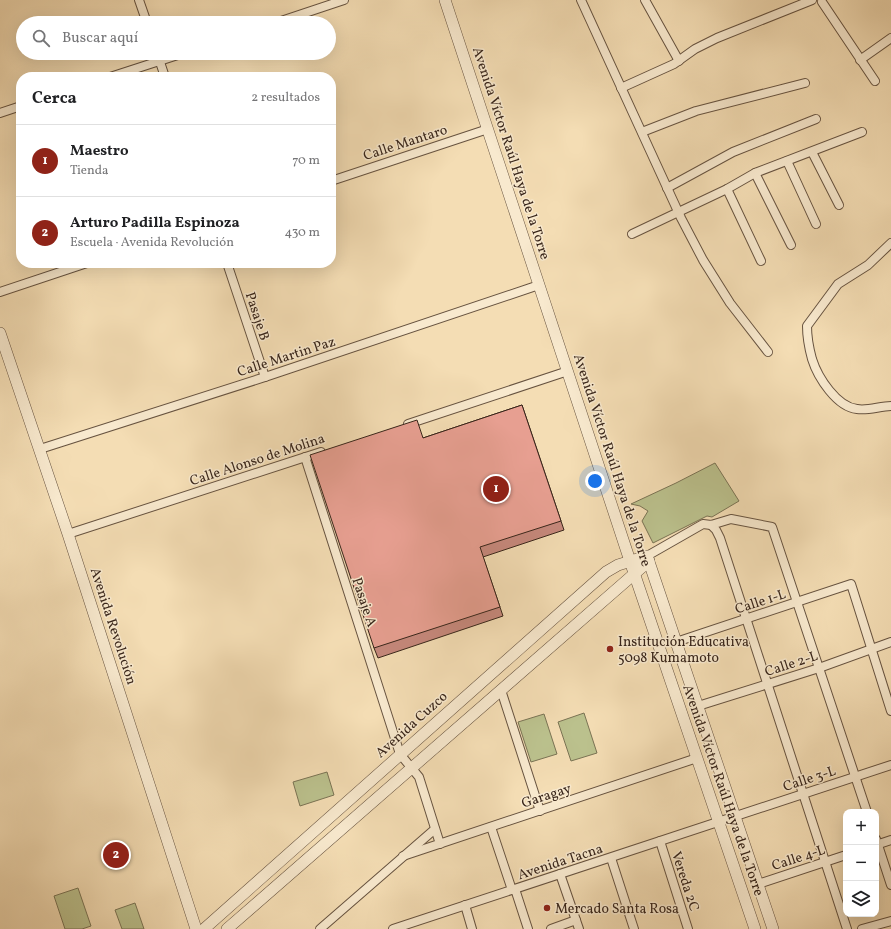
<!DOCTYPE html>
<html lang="es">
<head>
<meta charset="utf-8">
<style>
	:root { --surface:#fff; --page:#f6f6f6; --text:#202124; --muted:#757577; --line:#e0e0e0; --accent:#8f2418 }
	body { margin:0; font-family:Vollkorn,serif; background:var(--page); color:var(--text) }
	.controls { position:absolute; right:12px; bottom:12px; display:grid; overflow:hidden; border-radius:8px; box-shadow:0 4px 16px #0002 }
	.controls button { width:36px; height:36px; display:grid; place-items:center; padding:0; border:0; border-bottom:1px solid var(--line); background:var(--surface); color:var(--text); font:20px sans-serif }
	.you { position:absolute; left:595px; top:481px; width:14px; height:14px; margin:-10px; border:3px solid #fff; border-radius:50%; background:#1a73e8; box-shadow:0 0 0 6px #1a73e833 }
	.badge { display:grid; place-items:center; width:26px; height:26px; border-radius:50%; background:var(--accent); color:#fff; font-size:13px; font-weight:700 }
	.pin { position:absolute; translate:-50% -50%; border:2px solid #fff; box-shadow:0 1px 4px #0006 }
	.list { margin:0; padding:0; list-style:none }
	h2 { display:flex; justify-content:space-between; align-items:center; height:52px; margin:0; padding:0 16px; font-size:17px }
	h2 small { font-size:13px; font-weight:400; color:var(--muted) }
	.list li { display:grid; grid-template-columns:26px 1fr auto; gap:12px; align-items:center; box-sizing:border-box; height:72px; padding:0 16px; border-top:1px solid var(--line) }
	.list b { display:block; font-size:15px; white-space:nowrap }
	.list p { margin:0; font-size:13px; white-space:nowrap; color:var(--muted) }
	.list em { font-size:13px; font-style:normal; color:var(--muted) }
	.icon { flex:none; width:22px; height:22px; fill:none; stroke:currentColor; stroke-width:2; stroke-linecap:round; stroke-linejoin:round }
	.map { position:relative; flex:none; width:891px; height:929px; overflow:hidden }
	.search { position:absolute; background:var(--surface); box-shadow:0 4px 16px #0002; left:16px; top:16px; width:320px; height:44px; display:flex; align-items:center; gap:10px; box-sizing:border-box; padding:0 14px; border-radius:22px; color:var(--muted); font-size:15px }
	.panel { position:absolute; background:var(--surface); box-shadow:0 4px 16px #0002; left:16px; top:72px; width:320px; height:196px; border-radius:16px }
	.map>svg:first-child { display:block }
</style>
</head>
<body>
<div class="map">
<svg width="891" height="929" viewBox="0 0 891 929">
	<rect width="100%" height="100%" fill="#f4ddb4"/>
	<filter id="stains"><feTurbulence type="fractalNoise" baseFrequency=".005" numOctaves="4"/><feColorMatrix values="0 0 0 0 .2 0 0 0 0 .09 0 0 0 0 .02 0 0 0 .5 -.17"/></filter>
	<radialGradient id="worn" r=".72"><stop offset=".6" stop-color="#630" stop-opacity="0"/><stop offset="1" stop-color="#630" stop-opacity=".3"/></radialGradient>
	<g fill="#bbc18d" stroke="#7a7354">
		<path d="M715,463L739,501L712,517L707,516L653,543L642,521L648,511L640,506L631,504L676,483Z"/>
		<path d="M584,713L597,753L571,761L558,722Z"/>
		<path d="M544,714L557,754L531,762L518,722Z"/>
		<path d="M327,772L334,795L300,806L293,782Z"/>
		<path d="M78,888L91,926L82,929H65L54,896Z"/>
		<path d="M135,903L144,929H122L115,910Z"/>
	</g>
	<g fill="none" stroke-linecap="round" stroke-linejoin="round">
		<g stroke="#675340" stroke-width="10">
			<g id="minor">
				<path d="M139,0L147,23"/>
				<path d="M581,0L681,218L703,260L730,303L768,352"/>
				<path d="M645,0L679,61"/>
				<path d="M822,2L875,81"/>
				<path d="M275,23L344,0"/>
				<path d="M157,53L165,77"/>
				<path d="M860,60L891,38"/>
				<path d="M110,77L184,53"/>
				<path d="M621,88L674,64L695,49L717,38L812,0"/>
				<path d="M0,113L21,106"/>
				<path d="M642,132L696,111L805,83"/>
				<path d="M812,152L839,205"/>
				<path d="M787,161L816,224"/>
				<path d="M755,173L791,245"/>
				<path d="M331,181L488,129"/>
				<path d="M667,188L733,152L816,119"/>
				<path d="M727,189L761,261"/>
				<path d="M632,234L727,189L755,173L862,132"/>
				<path d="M891,243L868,265L838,284L807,326C807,338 809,348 812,359C818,378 837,407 857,409C868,411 880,406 891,406"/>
				<path d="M227,263L265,377"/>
				<path d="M0,292L87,263"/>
				<path d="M408,424L568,371"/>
				<path d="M40,449L265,377L539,285"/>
				<path d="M305,457L400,754L419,777L440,844"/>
				<path d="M711,525L716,530L720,538L847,929"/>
				<path d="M68,534L321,452"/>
				<path d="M647,556L703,524L711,525L731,519L772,527L867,812"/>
				<path d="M676,642L851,584L891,711"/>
				<path d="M501,690L540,811"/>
				<path d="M698,706L819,668L891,642"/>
				<path d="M491,827L512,890"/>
				<path d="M876,839L891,885"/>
				<path d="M660,841L688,929"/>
				<path d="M876,845L891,840"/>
				<path d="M403,856L697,758"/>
				<path d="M611,858L634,929"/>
				<path d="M560,874L579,929"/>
				<path d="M758,884L846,855"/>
				<path d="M515,889L528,929"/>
				<path d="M465,905L472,929"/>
				<path d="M320,929L435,829"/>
				<path d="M393,929L891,765"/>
				<path d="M551,929L576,920"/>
				<path d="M862,929L891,921"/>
			</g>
		</g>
		<g stroke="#675340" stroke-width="12">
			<g id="tertiary">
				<path d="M445,0L630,561L755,929"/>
				<path d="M0,333L68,534L196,929"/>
				<path d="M204,929L606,572L618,565L647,556L773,929"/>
				<path d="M227,929L649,561"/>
			</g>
		</g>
		<use href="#minor" stroke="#f8e9ce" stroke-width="8"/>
		<use href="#tertiary" stroke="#f8e9ce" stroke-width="11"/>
	</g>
	<path fill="#c7897d" stroke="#38251a" d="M522,405L564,530L483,557L503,616L378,658L374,648L423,438Z"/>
	<path fill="#e79f91" stroke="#38251a" d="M522,405L561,521L480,547L500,607L374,648L310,455L417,420L423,438Z"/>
	<g fill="#8f2418" stroke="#f8e9ce" stroke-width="1.5">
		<circle cx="610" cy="649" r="4"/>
		<circle cx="547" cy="908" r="4"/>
	</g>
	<g text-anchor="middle" stroke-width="3" stroke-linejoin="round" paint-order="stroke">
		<g font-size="14" fill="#38251a" stroke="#f8e9ce">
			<text transform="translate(405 142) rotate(-18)" y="5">Calle Mantaro</text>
			<text transform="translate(512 153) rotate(72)" y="5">Avenida Víctor Raúl Haya de la Torre</text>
			<text transform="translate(258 316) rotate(72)" y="5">Pasaje B</text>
			<text transform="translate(286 356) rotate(-18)" y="5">Calle Martin Paz</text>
			<text transform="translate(257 459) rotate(-18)" y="5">Calle Alonso de Molina</text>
			<text transform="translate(613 460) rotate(72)" y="5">Avenida Víctor Raúl Haya de la Torre</text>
			<text transform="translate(760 601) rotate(-18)" y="5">Calle 1-L</text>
			<text transform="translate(365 602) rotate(72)" y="5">Pasaje A</text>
			<text transform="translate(114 626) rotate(72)" y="5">Avenida Revolución</text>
			<text transform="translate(791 663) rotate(-18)" y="5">Calle 2-L</text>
			<text transform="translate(411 724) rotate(-42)" y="5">Avenida Cuzco</text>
			<text transform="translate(809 778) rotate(-18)" y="5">Calle 3-L</text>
			<text transform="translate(724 790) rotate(71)" y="5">Avenida Víctor Raúl Haya de la Torre</text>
			<text transform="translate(546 795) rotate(-18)" y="5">Garagay</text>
			<text transform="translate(798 857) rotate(-18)" y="5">Calle 4-L</text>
			<text transform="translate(560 861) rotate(-18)" y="5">Avenida Tacna</text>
			<text transform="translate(686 881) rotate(72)" y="5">Vereda 2C</text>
		</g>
		<g font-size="14" fill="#38251a" stroke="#f8e9ce" text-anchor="start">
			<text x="618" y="646">Institución Educativa<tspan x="618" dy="16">5098 Kumamoto</tspan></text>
			<text x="555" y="913">Mercado Santa Rosa</text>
		</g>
	</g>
	<rect width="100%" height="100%" filter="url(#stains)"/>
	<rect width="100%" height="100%" fill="url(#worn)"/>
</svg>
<div class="controls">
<button>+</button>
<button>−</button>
<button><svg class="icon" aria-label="layers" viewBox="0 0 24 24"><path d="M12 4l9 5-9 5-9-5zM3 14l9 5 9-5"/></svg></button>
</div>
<div class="you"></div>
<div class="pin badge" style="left:496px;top:489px">1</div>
<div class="pin badge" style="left:116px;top:855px">2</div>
<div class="search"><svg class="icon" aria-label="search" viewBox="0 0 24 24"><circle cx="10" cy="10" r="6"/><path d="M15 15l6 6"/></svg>Buscar aquí</div>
<section class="panel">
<h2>Cerca<small>2 resultados</small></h2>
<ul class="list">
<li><span class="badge">1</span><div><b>Maestro</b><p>Tienda</p></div><em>70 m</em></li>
<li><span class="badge">2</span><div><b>Arturo Padilla Espinoza</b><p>Escuela · Avenida Revolución</p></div><em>430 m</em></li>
</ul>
</section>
</div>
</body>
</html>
